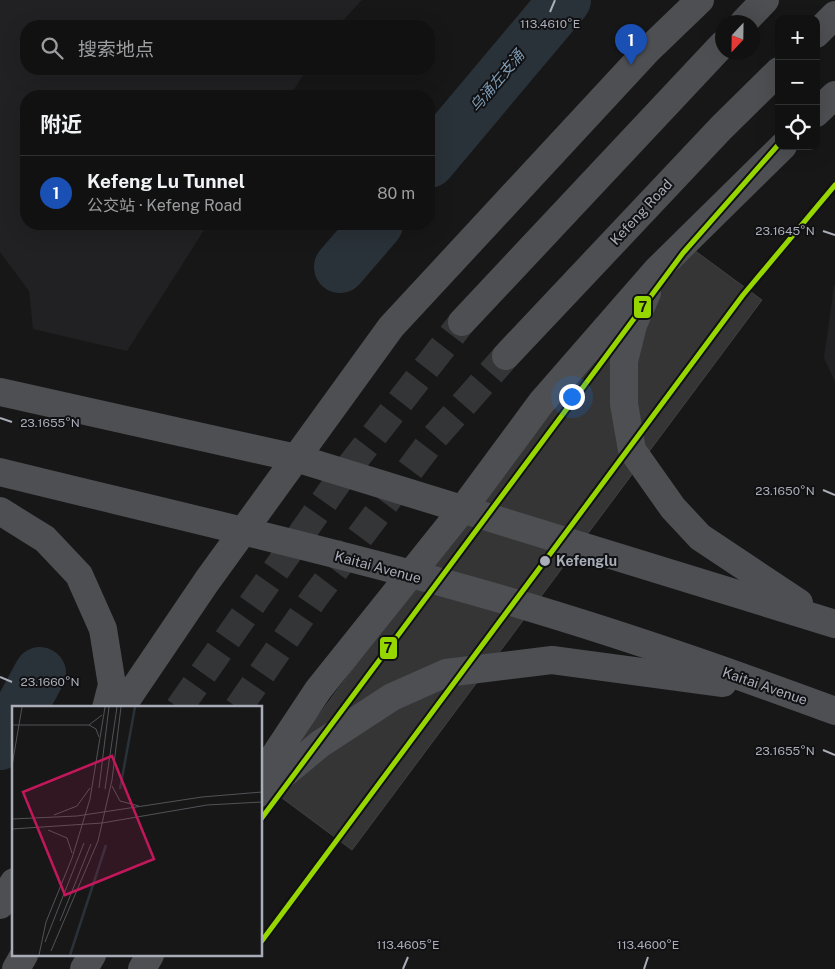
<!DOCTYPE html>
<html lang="zh">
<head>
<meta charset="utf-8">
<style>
	:root { --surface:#111; --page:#1e1f1f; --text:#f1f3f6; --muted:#9c9d9f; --line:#303131; --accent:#7c3aed }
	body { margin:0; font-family:"Public Sans","Noto Sans SC",sans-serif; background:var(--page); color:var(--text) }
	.controls { position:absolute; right:15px; top:15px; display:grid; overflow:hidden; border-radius:10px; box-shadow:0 5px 20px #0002 }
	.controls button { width:45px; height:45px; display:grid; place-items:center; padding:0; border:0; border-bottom:1px solid var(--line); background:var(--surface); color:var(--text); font:25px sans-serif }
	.compass { position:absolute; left:715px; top:15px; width:45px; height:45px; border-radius:50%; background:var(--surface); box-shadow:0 5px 20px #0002; rotate:202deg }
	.you { position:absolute; left:571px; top:396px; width:18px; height:18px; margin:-12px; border:4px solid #fff; border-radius:50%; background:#1a73e8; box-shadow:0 0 0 8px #1a73e833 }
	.badge { display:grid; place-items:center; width:32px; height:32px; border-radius:50%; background:var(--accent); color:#fff; font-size:16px; font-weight:700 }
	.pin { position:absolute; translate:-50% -41px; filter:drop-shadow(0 1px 2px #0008) }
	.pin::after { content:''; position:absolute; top:26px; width:18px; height:15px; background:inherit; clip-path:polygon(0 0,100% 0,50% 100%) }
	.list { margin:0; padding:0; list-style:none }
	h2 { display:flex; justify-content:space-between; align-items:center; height:65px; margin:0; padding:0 20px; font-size:21px }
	h2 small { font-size:16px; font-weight:400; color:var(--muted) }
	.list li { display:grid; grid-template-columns:32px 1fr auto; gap:15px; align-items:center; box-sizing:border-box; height:75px; padding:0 20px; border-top:1px solid var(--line) }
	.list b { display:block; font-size:19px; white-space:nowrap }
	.list p { margin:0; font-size:16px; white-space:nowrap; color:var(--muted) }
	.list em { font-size:16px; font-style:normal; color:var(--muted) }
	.icon { flex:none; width:28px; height:28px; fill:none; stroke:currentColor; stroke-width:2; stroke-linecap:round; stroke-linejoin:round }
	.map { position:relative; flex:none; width:835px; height:969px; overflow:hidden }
	.search { position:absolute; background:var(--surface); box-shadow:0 5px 20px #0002; left:20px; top:20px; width:415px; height:55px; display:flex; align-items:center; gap:12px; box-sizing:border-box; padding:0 18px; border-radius:20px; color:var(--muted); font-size:19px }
	.panel { position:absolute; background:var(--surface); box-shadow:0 5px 20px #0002; left:20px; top:90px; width:415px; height:140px; border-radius:20px }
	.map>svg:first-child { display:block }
</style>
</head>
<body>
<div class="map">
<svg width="835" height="969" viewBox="0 0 835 969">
	<rect width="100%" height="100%" fill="#171717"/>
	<g fill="#212123">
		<path d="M0,0H362L338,26H26V69H307L290,96H26V224H208L127,351L33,329L29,291L0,252Z"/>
		<path d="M834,286H835V382L824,358Z"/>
	</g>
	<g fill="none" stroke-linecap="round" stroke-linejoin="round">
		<g stroke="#2a3239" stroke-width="52">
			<path d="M429,162L565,0"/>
			<path d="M340,267L377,224"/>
			<path d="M21,708L40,673"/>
			<path d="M0,744L14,720"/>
		</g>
	</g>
	<path fill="#353536" stroke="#3f4043" d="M675,236L762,300L352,850L266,786Z"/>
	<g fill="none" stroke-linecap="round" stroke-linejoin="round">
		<g stroke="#343537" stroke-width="28" stroke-dasharray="28 14" stroke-linecap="butt">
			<path d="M179,708L340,479L462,322"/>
			<path d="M238,708L314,598L433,439L506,356"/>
		</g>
		<g stroke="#4d4f52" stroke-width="28">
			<path d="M744,22L765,0"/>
			<path d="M816,34L835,15"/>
			<path d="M816,113L835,95"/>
			<path d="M647,293L633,325L624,361V404L632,450L673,508L700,537L799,603"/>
			<path d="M462,322L722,45"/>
			<path d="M506,356L721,128L779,71"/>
			<path d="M0,392L296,458L835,624"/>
			<path d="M0,472C175,515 352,555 525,606C629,637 733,673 835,711"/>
			<path d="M0,511L45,539L79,575L103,629L112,685L106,708"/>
			<path d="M121,708L207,581L391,327L647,51L700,0"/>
			<path d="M261,776L318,690L462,510L541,403L657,270L783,146"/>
			<path d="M261,793L320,744L392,697L446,673L552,660L723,683"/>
			<path d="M0,905L14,882"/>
			<path d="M16,969L24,955"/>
			<path d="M84,969L92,955"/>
			<path d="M142,969L150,955"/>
		</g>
		<g stroke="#111113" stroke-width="9">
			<g id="metro-1">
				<path d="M261,819L683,253L779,144"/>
				<path d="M261,942L743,295L835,185"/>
			</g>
		</g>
		<use href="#metro-1" stroke="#97d700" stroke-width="5"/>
	</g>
	<path fill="none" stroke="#a8adb8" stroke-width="2" d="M550,12L555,0M823,231L835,235M0,418L12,422M823,490L835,495M0,677L12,682M823,750L835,755M403,969L408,957M644,969L648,957"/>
	<circle fill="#a8adb8" stroke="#111113" stroke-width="2" cx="545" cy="561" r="6"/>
	<g text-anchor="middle" stroke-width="4" stroke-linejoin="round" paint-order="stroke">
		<g font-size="14" fill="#a8adb8" stroke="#111113">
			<text transform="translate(641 212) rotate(-47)" y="5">Kefeng Road</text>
			<text transform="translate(378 567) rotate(15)" y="5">Kaitai Avenue</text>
			<text transform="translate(765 686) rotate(19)" y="5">Kaitai Avenue</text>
		</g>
		<g font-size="14" font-weight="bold" fill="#a8adb8" stroke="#111113" text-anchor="start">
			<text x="556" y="566">Kefenglu</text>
		</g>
		<g font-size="15" font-style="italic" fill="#7f9bb3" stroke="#111113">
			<text transform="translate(497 81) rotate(-50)" y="5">乌涌左支涌</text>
		</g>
	</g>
	<g transform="translate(12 706)">
		<rect width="250" height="250" fill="#171717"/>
		<path fill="none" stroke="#2a3239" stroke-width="2.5" d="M108,83L123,1M58,249L94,139"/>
		<path fill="none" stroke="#515357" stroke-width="1" d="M0,19H77M87,31L84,23L77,19L90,9M0,60L10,1M100,80L108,95L127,100M87,82L97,1M93,83L105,1M42,109L65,100L78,82M0,113L65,110L190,91L250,86M0,123L90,117L195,99L250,96M36,124L55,132L60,147M48,215L79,138M33,236L72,137M39,245L86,135L100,74L109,1M27,249L34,216L60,152L78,93L93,1"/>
		<path fill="#c2185b" fill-opacity="0.15" stroke="#c2185b" stroke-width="2.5" d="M100,50L142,153L53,189L11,86Z"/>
		<rect width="250" height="250" fill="none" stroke="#a8adb8" stroke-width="2.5"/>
	</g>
	<g font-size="12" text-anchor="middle" fill="#a8adb8" stroke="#111113" stroke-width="4" stroke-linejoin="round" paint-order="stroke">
		<text x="550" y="28">113.4610°E</text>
		<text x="785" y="235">23.1645°N</text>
		<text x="50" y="427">23.1655°N</text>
		<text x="785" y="495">23.1650°N</text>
		<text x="50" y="686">23.1660°N</text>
		<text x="785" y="755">23.1655°N</text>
		<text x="408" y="949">113.4605°E</text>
		<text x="648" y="949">113.4600°E</text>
	</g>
	<g stroke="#111113" stroke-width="2">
		<rect x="633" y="295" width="19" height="24" rx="5" fill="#97d700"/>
		<rect x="379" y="636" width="19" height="24" rx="5" fill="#97d700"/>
	</g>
	<g font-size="14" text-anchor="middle" font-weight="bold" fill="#111">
		<text x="643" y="312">7</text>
		<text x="388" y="653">7</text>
	</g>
</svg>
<div class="controls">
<button>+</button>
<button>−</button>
<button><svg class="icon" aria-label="locate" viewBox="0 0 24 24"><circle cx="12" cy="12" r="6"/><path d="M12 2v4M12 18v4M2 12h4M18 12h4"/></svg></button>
</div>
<svg class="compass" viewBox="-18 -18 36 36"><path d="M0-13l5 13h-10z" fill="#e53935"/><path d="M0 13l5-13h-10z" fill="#9c9d9f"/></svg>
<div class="you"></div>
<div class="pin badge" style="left:631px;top:65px;background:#1a4fb4">1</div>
<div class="search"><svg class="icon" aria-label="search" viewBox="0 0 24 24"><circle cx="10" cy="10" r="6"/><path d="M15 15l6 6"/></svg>搜索地点</div>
<section class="panel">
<h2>附近<small></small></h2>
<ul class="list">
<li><span class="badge" style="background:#1a4fb4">1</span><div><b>Kefeng Lu Tunnel</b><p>公交站 · Kefeng Road</p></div><em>80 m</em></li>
</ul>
</section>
</div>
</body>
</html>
